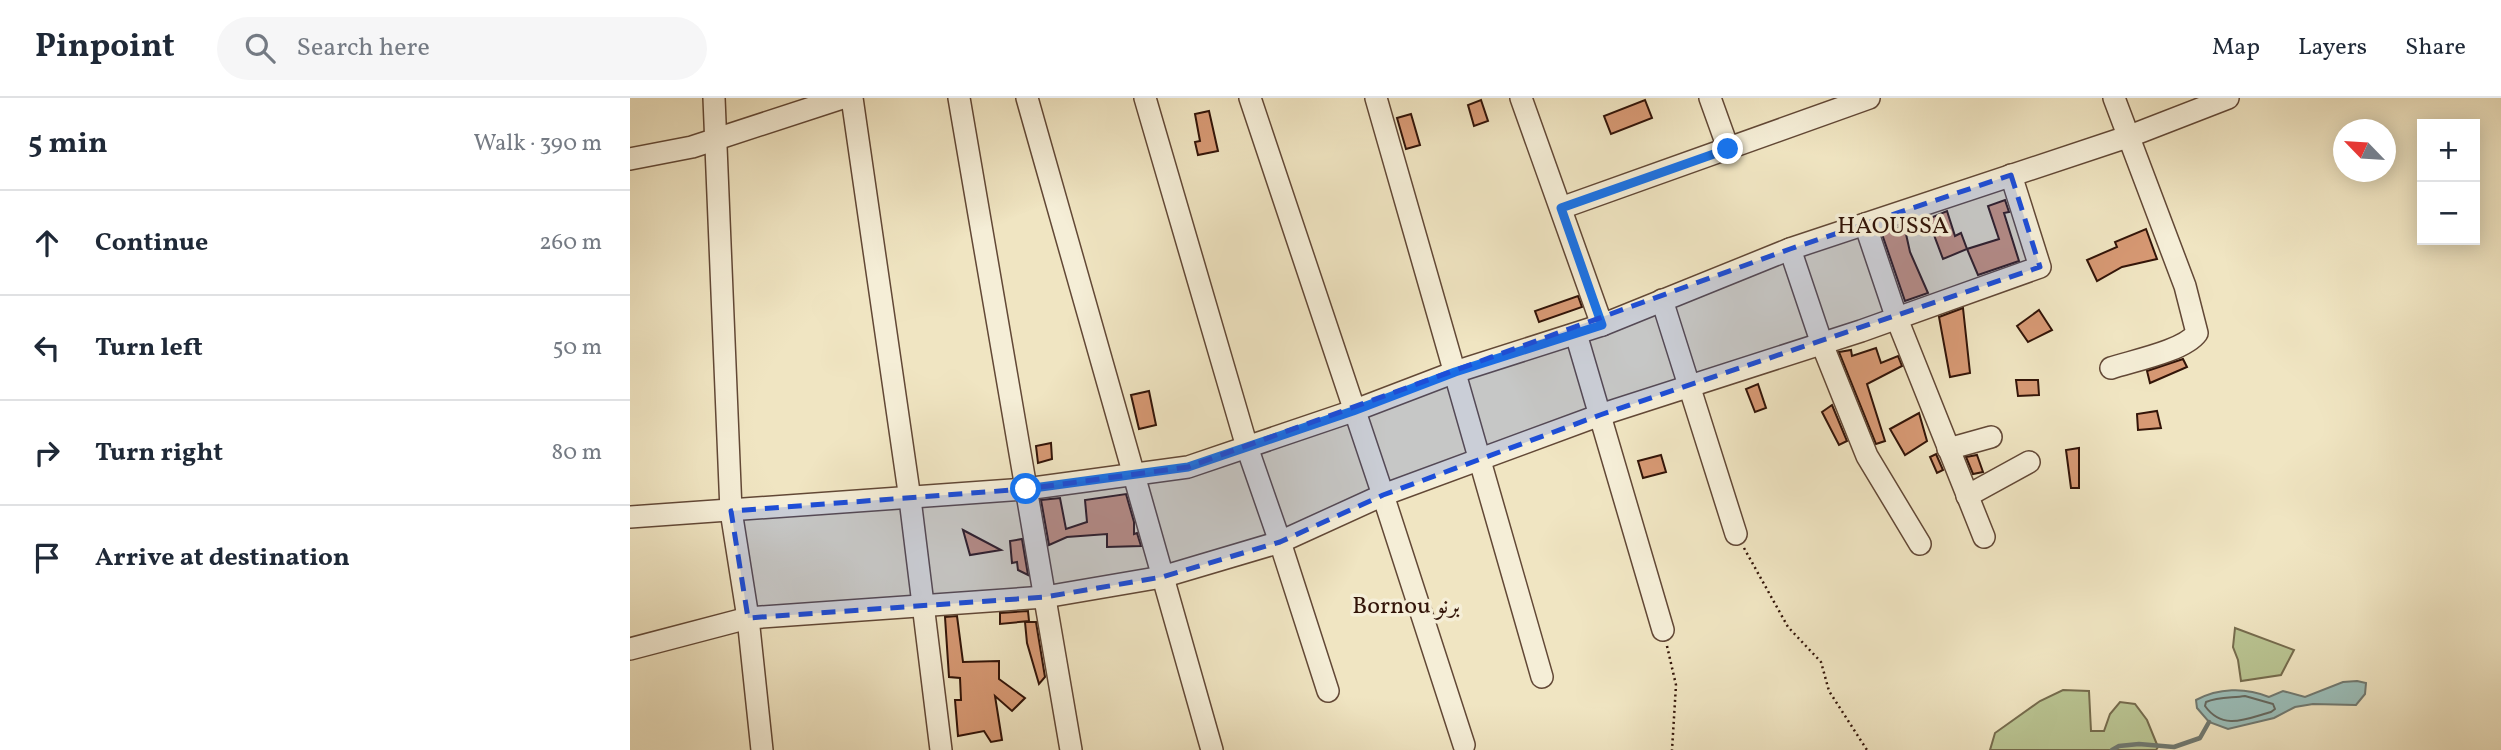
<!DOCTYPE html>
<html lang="en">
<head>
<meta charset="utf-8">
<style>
	:root { --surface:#fff; --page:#f6f6f7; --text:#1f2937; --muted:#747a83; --line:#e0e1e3 }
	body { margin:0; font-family:Vollkorn,Amiri,serif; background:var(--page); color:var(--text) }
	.controls { position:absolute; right:21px; top:21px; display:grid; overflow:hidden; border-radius:0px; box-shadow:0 4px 18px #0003 }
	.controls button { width:63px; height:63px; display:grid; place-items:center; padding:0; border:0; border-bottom:2px solid var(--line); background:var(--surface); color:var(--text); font:35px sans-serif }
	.compass { position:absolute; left:1703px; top:21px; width:63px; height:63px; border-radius:50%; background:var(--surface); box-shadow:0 4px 18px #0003; rotate:295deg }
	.stop { position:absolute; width:21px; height:21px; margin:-16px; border:5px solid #1a73e8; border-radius:50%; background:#fff }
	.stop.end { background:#1a73e8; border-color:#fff; box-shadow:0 2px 7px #0008 }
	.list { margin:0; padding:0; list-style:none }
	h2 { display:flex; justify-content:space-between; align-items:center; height:91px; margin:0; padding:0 28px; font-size:30px }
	h2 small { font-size:23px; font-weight:400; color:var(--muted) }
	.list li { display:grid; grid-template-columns:46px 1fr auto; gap:21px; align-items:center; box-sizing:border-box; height:105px; padding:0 28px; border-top:2px solid var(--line) }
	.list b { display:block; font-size:26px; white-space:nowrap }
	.list em { font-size:23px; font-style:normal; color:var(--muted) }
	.icon { flex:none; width:38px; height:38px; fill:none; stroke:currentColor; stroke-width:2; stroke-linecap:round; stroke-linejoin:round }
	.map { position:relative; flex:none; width:1871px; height:652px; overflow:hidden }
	header { display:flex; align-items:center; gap:42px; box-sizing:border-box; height:98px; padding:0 35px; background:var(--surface); border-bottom:2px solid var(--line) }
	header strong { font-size:33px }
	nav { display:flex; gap:38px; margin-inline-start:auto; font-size:24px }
	.search { width:490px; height:63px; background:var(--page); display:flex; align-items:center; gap:18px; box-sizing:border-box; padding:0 24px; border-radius:38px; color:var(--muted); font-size:26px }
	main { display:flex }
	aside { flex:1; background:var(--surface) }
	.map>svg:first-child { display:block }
</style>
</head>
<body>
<header>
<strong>Pinpoint</strong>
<div class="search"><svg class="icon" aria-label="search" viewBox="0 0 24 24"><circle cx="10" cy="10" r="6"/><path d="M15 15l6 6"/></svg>Search here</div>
<nav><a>Map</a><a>Layers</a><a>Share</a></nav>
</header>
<main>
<aside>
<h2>5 min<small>Walk · 390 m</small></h2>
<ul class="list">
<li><svg class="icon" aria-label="ahead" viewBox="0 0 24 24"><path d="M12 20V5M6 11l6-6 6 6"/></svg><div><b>Continue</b></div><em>260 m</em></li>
<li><svg class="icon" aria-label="left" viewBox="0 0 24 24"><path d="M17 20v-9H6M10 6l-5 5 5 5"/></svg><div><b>Turn left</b></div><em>50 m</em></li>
<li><svg class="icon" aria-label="right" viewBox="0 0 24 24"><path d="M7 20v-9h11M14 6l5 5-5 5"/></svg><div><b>Turn right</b></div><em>80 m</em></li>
<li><svg class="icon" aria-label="arrive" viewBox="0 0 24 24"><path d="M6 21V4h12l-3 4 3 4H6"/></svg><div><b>Arrive at destination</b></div></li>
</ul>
</aside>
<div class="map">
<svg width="1871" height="652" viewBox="0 0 1871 652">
	<rect width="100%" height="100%" fill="#f0e5c2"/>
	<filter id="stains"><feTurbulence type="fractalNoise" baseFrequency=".00286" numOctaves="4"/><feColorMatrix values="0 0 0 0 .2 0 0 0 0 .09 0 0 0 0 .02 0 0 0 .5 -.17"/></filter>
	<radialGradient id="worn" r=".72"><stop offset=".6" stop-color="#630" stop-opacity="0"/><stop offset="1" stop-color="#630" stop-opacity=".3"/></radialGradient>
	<g fill="#bac593" stroke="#766c4e" stroke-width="2">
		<path d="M1605,530L1664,552L1651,577L1611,583L1608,562L1603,549Z"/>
		<path d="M1433,592L1459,593L1461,633H1474L1480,616L1490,604L1505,606L1517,622L1528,649L1526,652H1360L1365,635L1410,603Z"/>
	</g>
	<path fill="#9bbeb9" stroke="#717a72" stroke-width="2" d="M1727,583L1736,585L1735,596L1726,607L1683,606L1665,609L1644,620L1598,631L1579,624L1567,610L1566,602C1588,590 1615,589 1639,599L1653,593L1675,599L1713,584Z"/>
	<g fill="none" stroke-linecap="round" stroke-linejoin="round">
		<path stroke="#666960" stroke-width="2" d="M1615,598L1643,606L1645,611L1641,614C1616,621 1593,633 1575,608L1576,604C1588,599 1602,600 1615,598Z"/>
		<path stroke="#717a72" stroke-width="4.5" d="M1482,652L1489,648L1509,646L1544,649L1570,640L1579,624"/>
	</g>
	<g fill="#d79974" stroke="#321408" stroke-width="2">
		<path d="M851,2L858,23L844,28L838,7Z"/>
		<path d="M1015,2L1022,20L981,36L974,18Z"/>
		<path d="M579,13L588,53L568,57L565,44L570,43L565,16Z"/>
		<path d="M781,16L790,47L776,51L767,20Z"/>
		<path d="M1375,102L1379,114L1374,115L1389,163L1348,177L1337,151L1369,141L1358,108Z"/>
		<path d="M1317,113L1325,138L1331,135L1337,151L1313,161L1298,121Z"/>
		<path d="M1274,127L1280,154L1298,195L1275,203L1252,136Z"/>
		<path d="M1516,131L1527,161L1492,169L1467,183L1457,162L1487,149L1485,144Z"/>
		<path d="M948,198L952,209L909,224L905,213Z"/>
		<path d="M1333,210L1340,275L1320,279L1309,219Z"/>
		<path d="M1409,212L1422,232L1398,244L1387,228Z"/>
		<path d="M1246,250L1251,265L1268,258L1272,268L1237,286L1255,343L1246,346L1209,254L1221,252L1222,258Z"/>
		<path d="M1553,261L1557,269L1520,285L1517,273Z"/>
		<path d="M1386,282H1408L1409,297L1388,298Z"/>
		<path d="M1128,286L1136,310L1125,314L1116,291Z"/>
		<path d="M519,293L526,327L509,331L501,297Z"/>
		<path d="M1202,307L1217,343L1209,347L1192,314Z"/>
		<path d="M1527,313L1531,330L1508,332L1507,316Z"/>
		<path d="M1289,315L1297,343L1275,357L1260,331Z"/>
		<path d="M421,345L422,361L408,365L406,348Z"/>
		<path d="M1449,350V390H1441L1436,352Z"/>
		<path d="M1306,356L1313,372L1307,375L1300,359Z"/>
		<path d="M1031,357L1036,374L1013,380L1008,363Z"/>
		<path d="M1347,357L1353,374L1343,376L1336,359Z"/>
		<path d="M496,396L504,424V436L507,435L511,448L477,449V436L437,439L419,447L411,402L430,400L436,431L457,424L455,402Z"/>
		<path d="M333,432L371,452L340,457Z"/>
		<path d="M392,441L398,477L388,472L387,464L382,465L380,443Z"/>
		<path d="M398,513L399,523L370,526V515Z"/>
		<path d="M327,518L333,564L369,563V581L395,600L382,613L365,598L372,642L361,644L354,633L328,638L325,602H331L330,580L319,579L315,519Z"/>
		<path d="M395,524H406L415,579L409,586L397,545Z"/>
	</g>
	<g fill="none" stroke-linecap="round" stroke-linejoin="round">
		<g stroke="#624836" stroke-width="24">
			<g id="minor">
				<path d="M84,0L101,413L118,520L132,652"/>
				<path d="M222,0L280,401L311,652"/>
				<path d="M329,0L441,652"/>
				<path d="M397,0L582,652"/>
				<path d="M515,0L617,349L650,444L698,593"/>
				<path d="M620,0L753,397L834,647"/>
				<path d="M746,0L912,579"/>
				<path d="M891,0L972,227"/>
				<path d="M1080,0L1098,50"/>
				<path d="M0,61L62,49L212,0"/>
				<path d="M931,110L1239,0"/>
				<path d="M1235,126L1267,221L1354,439"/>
				<path d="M1160,151L1192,246L1237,358L1290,446"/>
				<path d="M1032,202L1106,436"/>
				<path d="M946,236L1033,532"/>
				<path d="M1481,270C1502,263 1554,253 1567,235L1555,188L1484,0"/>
				<path d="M1318,351L1361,339"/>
				<path d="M1337,398L1399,364"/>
				<path d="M0,419L396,391L558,369L723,313L825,274L972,227L1160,151L1500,38L1598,0"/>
				<path d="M0,551L118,520L415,499L532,479L650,444L753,397L970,317L1231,233L1410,169L1381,77"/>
			</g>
		</g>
		<g stroke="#321408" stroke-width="2.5" stroke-dasharray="2 3.5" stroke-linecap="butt">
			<path d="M1114,450L1158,529L1191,564L1199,593L1237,652"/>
			<path d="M1037,548L1046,587L1042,652"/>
		</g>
		<use href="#minor" stroke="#f5eed7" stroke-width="21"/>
	</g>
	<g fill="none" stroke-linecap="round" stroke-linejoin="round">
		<path stroke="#1a73e8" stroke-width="9" d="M396,391L558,369L723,313L825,274L972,227L931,110L1098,51"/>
	</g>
	<path fill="#1d4ed8" fill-opacity="0.2" stroke="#1d4ed8" stroke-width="5" stroke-dasharray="14 9" stroke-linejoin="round" d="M1381,77L1410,169L970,317L753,397L650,444L532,479L415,499L118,520L101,413L396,391L558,369L1160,151Z"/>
	<g text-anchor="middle" stroke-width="7" stroke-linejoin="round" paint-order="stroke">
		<g font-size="24" fill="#321408" stroke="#f5eed7">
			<text x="1263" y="135">HAOUSSA</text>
			<text x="776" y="515">Bornou برنو</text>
		</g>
	</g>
	<rect width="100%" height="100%" filter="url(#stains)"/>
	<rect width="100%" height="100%" fill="url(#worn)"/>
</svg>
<div class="controls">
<button>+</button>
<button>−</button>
</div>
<svg class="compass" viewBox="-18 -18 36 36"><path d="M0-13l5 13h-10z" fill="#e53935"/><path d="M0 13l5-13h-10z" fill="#747a83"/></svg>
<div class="stop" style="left:396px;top:391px"></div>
<div class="stop end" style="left:1098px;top:51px"></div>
</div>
</main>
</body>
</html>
